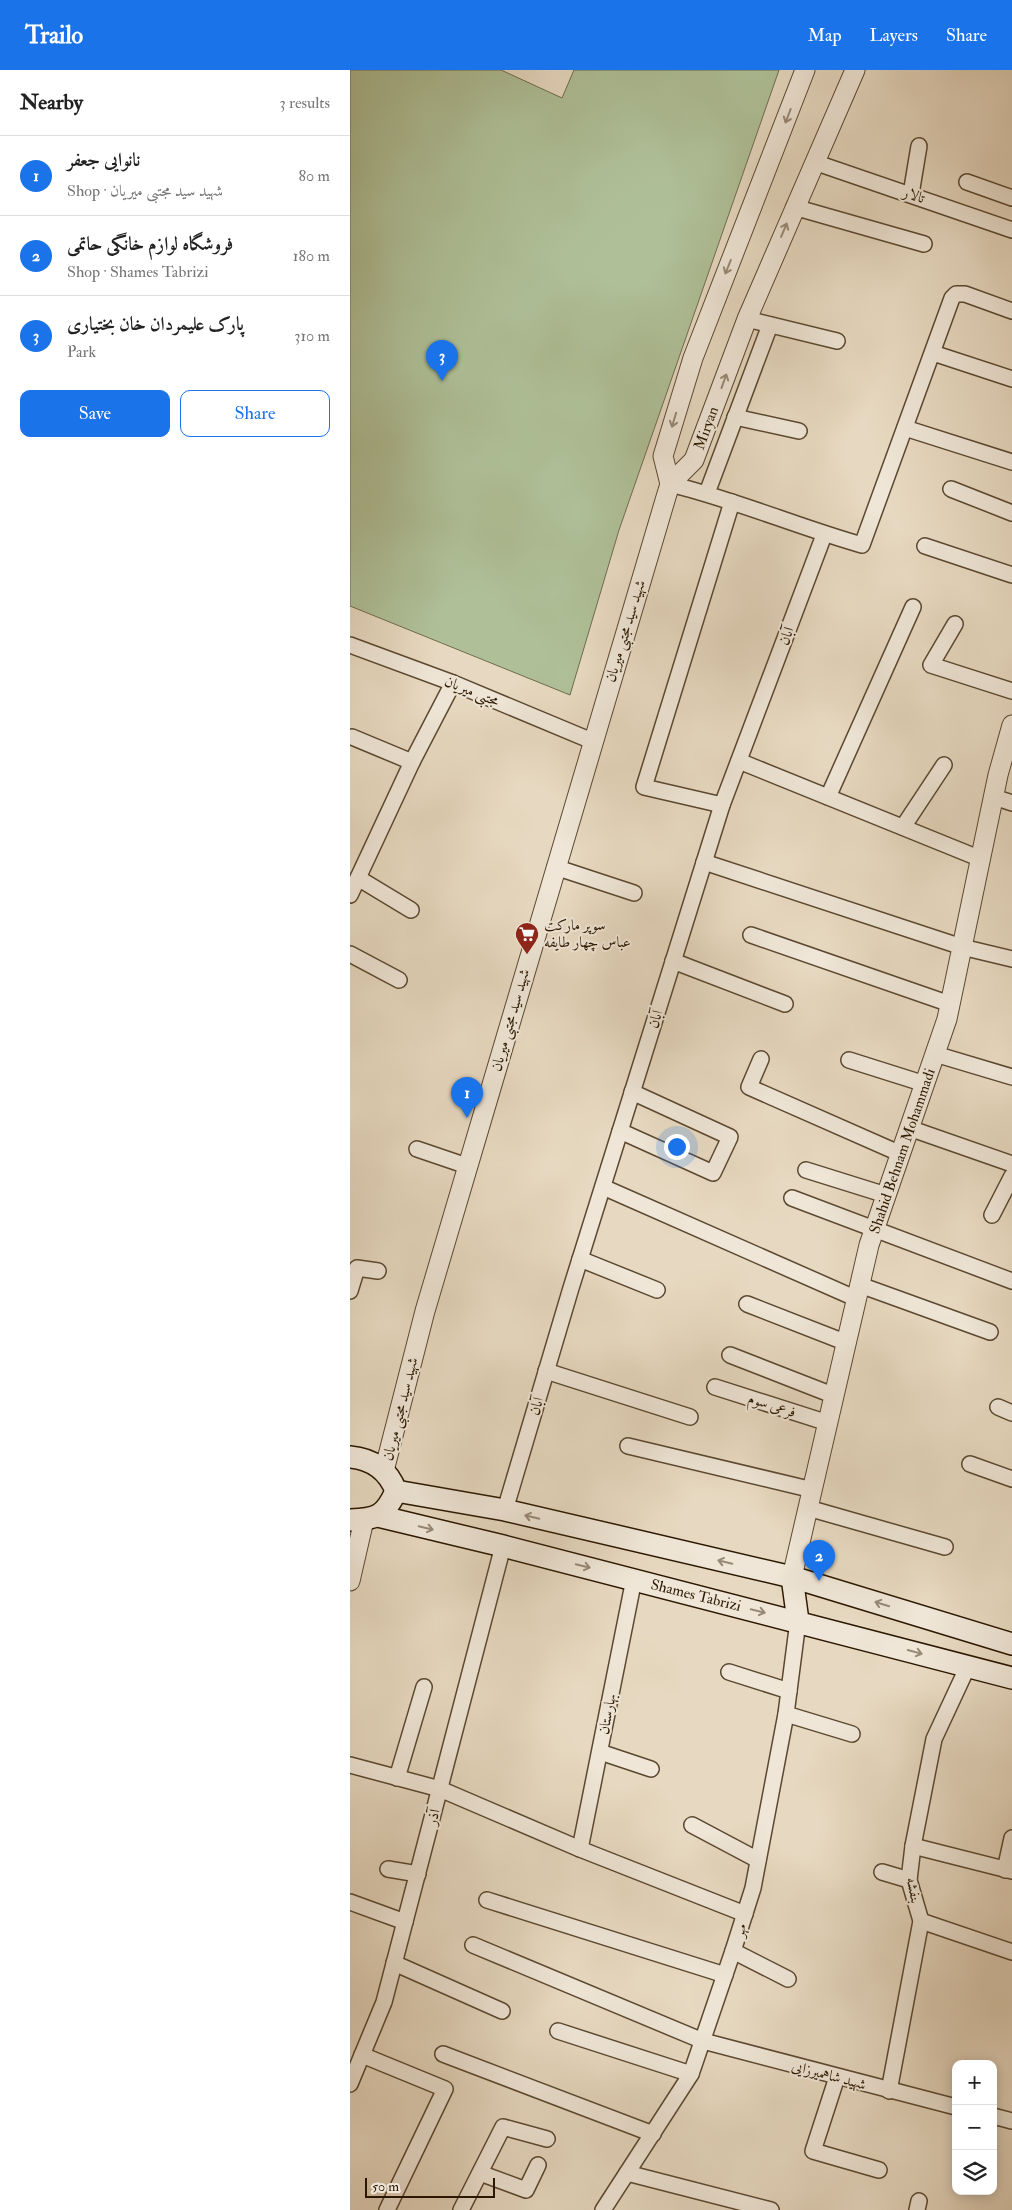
<!DOCTYPE html>
<html lang="en">
<head>
<meta charset="utf-8">
<style>
	:root { --surface:#fff; --page:#f6f6f6; --text:#222; --muted:#767676; --line:#e0e0e0; --accent:#1a73e8 }
	body { margin:0; font-family:"IM FELL Double Pica",Amiri,serif; background:var(--page); color:var(--text) }
	.controls { position:absolute; right:15px; bottom:15px; display:grid; overflow:hidden; border-radius:10px; box-shadow:0 2px 12px #0003 }
	.controls button { width:45px; height:45px; display:grid; place-items:center; padding:0; border:0; border-bottom:1px solid var(--line); background:var(--surface); color:var(--text); font:25px sans-serif }
	.scale { position:absolute; left:15px; bottom:12px; width:130px; box-sizing:border-box; padding-left:5px; border:2px solid #2c1800; border-top:0; font-size:14px; line-height:18px; white-space:nowrap; color:#2c1800; -webkit-text-stroke:4px #efe6d7; paint-order:stroke }
	.you { position:absolute; left:326px; top:1076px; width:18px; height:18px; margin:-12px; border:4px solid #fff; border-radius:50%; background:#1a73e8; box-shadow:0 0 0 8px #1a73e833 }
	.badge { display:grid; place-items:center; width:32px; height:32px; border-radius:50%; background:var(--accent); color:#fff; font-size:16px; font-weight:700 }
	.pin { position:absolute; translate:-50% -41px; filter:drop-shadow(0 1px 2px #0008) }
	.pin::after { content:''; position:absolute; top:26px; width:18px; height:15px; background:inherit; clip-path:polygon(0 0,100% 0,50% 100%) }
	.list { margin:0; padding:0; list-style:none }
	h2 { display:flex; justify-content:space-between; align-items:center; height:65px; margin:0; padding:0 20px; font-size:21px }
	h2 small { font-size:16px; font-weight:400; color:var(--muted) }
	.list li { display:grid; grid-template-columns:32px 1fr auto; gap:15px; align-items:center; box-sizing:border-box; height:80px; padding:0 20px; border-top:1px solid var(--line) }
	.list b { display:block; font-size:19px; white-space:nowrap }
	.list p { margin:0; font-size:16px; white-space:nowrap; color:var(--muted) }
	.list em { font-size:16px; font-style:normal; color:var(--muted) }
	.actions { display:flex; gap:10px; padding:15px 20px }
	.actions a { flex:1; padding:11px 0; border:1px solid var(--accent); border-radius:10px; text-align:center; font-size:18px; color:var(--accent) }
	.actions .main { background:var(--accent); color:#fff }
	.icon { flex:none; width:28px; height:28px; fill:none; stroke:currentColor; stroke-width:2; stroke-linecap:round; stroke-linejoin:round }
	.map { position:relative; flex:none; width:662px; height:2140px; overflow:hidden }
	header { display:flex; align-items:center; gap:30px; box-sizing:border-box; height:70px; padding:0 25px; background:var(--accent); color:#fff }
	header strong { font-size:24px }
	nav { display:flex; gap:28px; margin-inline-start:auto; font-size:18px }
	main { display:flex }
	aside { flex:1; background:var(--surface) }
	.map>svg:first-child { display:block }
</style>
</head>
<body>
<header>
<strong>Trailo</strong>
<nav><a>Map</a><a>Layers</a><a>Share</a></nav>
</header>
<main>
<aside>
<h2>Nearby<small>3 results</small></h2>
<ul class="list">
<li><span class="badge">1</span><div><b>نانوایی جعفر</b><p>Shop · شهید سید مجتبی میریان</p></div><em>80 m</em></li>
<li><span class="badge">2</span><div><b>فروشگاه لوازم خانگی حاتمی</b><p>Shop · Shames Tabrizi</p></div><em>180 m</em></li>
<li><span class="badge">3</span><div><b>پارک علیمردان خان بختیاری</b><p>Park</p></div><em>310 m</em></li>
</ul>
<div class="actions"><a class="main">Save</a><a>Share</a></div>
</aside>
<div class="map">
<svg width="662" height="2140" viewBox="0 0 662 2140">
	<rect width="100%" height="100%" fill="#e7d9c1"/>
	<filter id="stains"><feTurbulence type="fractalNoise" baseFrequency=".004" numOctaves="4"/><feColorMatrix values="0 0 0 0 .2 0 0 0 0 .09 0 0 0 0 .02 0 0 0 .5 -.17"/></filter>
	<radialGradient id="worn" r=".72"><stop offset=".6" stop-color="#630" stop-opacity="0"/><stop offset="1" stop-color="#630" stop-opacity=".3"/></radialGradient>
	<path fill="#afc098" stroke="#6e6c4c" d="M0,0H151L212,28L224,0H429L269,460L220,625L0,536Z"/>
	<g fill="none" stroke-linecap="round" stroke-linejoin="round">
		<g stroke="#5b4830" stroke-width="18">
			<g id="minor">
				<path d="M464,92L662,160"/>
				<path d="M617,112L662,128"/>
				<path d="M561,124L569,76"/>
				<path d="M444,137L574,174"/>
				<path d="M397,249L487,271"/>
				<path d="M583,283L662,309"/>
				<path d="M385,347L449,361"/>
				<path d="M555,358L662,392"/>
				<path d="M320,414C386,430 448,457 512,475L602,228L606,224H615L662,241"/>
				<path d="M601,419L662,443"/>
				<path d="M357,423L420,255"/>
				<path d="M575,476L662,505"/>
				<path d="M605,554L581,595L662,621"/>
				<path d="M0,575L103,613L242,671"/>
				<path d="M2,667L62,692"/>
				<path d="M389,691L631,789"/>
				<path d="M478,727L563,537"/>
				<path d="M644,727L662,733"/>
				<path d="M372,735L294,717L382,432"/>
				<path d="M553,757L594,695"/>
				<path d="M354,792L612,877L662,889"/>
				<path d="M205,797L284,823"/>
				<path d="M8,808L61,840"/>
				<path d="M0,825L62,692L103,613"/>
				<path d="M401,865L600,934"/>
				<path d="M0,884L49,910"/>
				<path d="M323,891L435,934"/>
				<path d="M585,984L662,1007"/>
				<path d="M411,989L399,1017L551,1084"/>
				<path d="M499,990L575,1014"/>
				<path d="M559,1058L662,1094"/>
				<path d="M270,1061L363,1103L380,1067L282,1022"/>
				<path d="M67,1079L117,1096"/>
				<path d="M456,1100L536,1125"/>
				<path d="M253,1117L507,1229"/>
				<path d="M442,1128L662,1211"/>
				<path d="M642,1145L662,1106"/>
				<path d="M230,1189L307,1220"/>
				<path d="M510,1215L640,1262"/>
				<path d="M0,1221L7,1198L28,1201"/>
				<path d="M397,1234L497,1273"/>
				<path d="M380,1285L485,1326"/>
				<path d="M196,1301L340,1347"/>
				<path d="M365,1317L478,1353"/>
				<path d="M648,1337L662,1343"/>
				<path d="M278,1376L463,1420"/>
				<path d="M620,1394L662,1409"/>
				<path d="M458,1438L595,1477"/>
				<path d="M155,1440L221,1218L372,735L474,465"/>
				<path d="M379,1602L439,1621"/>
				<path d="M436,1644L502,1664"/>
				<path d="M250,1682L301,1699"/>
				<path d="M0,1695L90,1719L230,1779L395,1844"/>
				<path d="M47,1708L74,1617"/>
				<path d="M342,1755L408,1790"/>
				<path d="M563,1776L662,1801"/>
				<path d="M230,1779L284,1509"/>
				<path d="M38,1799L68,1804"/>
				<path d="M655,1800L662,1768"/>
				<path d="M532,1802L559,1810"/>
				<path d="M137,1830L375,1905"/>
				<path d="M0,1832L55,1852"/>
				<path d="M571,1851L662,1882"/>
				<path d="M123,1875L353,1971L606,2037"/>
				<path d="M383,1881L438,1909"/>
				<path d="M44,1893L152,1941"/>
				<path d="M208,1961L341,2004"/>
				<path d="M93,1984L303,2064"/>
				<path d="M12,1985L95,2019L37,2140"/>
				<path d="M487,2007L463,2081L529,2100"/>
				<path d="M0,2014L34,1932L153,1476"/>
				<path d="M539,2021L571,1851L559,1810L563,1776L584,1669L618,1596"/>
				<path d="M643,2046L662,2051"/>
				<path d="M130,2103L176,2120L188,2095"/>
				<path d="M277,2103L421,2140"/>
				<path d="M111,2140L153,2057L197,2069"/>
				<path d="M253,2140L341,2004L383,1881L403,1818L436,1644L448,1551"/>
				<path d="M567,2140L569,2131"/>
			</g>
		</g>
		<g stroke="#5b4830" stroke-width="21">
			<g id="tertiary">
				<path d="M320,414L313,386L343,288L455,0"/>
				<path d="M34,1401L75,1241L316,427L320,414L344,390L397,249L505,0"/>
				<path d="M442,1507L519,1175L597,949L648,705L662,655"/>
				<path d="M0,1511L14,1450"/>
			</g>
		</g>
		<g stroke="#2c1800" stroke-width="24">
			<g id="secondary">
				<path d="M0,1387C22,1389 38,1400 46,1421C35,1446 27,1449 0,1450"/>
				<path d="M46,1421L155,1440L442,1507L662,1574"/>
				<path d="M28,1446L153,1476L662,1608"/>
				<path d="M442,1507L448,1551"/>
			</g>
		</g>
		<use href="#minor" stroke="#efe6d7" stroke-width="15"/>
		<use href="#tertiary" stroke="#efe6d7" stroke-width="19"/>
		<use href="#secondary" stroke="#efe6d7" stroke-width="21"/>
	</g>
	<defs><path id="oneway-shaft" d="M-6 0H5M1.5-3L5.5 0L1.5 3" fill="none" stroke-width="1.6" stroke-linecap="round" stroke-linejoin="round" transform="scale(1.25)"/></defs>
	<g stroke="#978976">
		<use href="#oneway-shaft" transform="translate(438 46) rotate(111)"/>
		<use href="#oneway-shaft" transform="translate(434 160) rotate(-67)"/>
		<use href="#oneway-shaft" transform="translate(378 197) rotate(112)"/>
		<use href="#oneway-shaft" transform="translate(374 311) rotate(-70)"/>
		<use href="#oneway-shaft" transform="translate(324 350) rotate(107)"/>
		<use href="#oneway-shaft" transform="translate(182 1447) rotate(-167)"/>
		<use href="#oneway-shaft" transform="translate(76 1458) rotate(13)"/>
		<use href="#oneway-shaft" transform="translate(375 1492) rotate(-167)"/>
		<use href="#oneway-shaft" transform="translate(233 1496) rotate(14)"/>
		<use href="#oneway-shaft" transform="translate(532 1534) rotate(-163)"/>
		<use href="#oneway-shaft" transform="translate(408 1541) rotate(14)"/>
		<use href="#oneway-shaft" transform="translate(565 1582) rotate(15)"/>
	</g>
	<defs>
		<g id="supermarket-pin" transform="scale(1.25)"><path d="M0 17L-7.5 6A9.5 9.5 0 1 1 7.5 6Z" fill="#8f2418" stroke="#efe6d7"/><path d="M-6-5.5h2.5l.6 2H6L4.5 2H-2.5L-4.4-4H-6ZM-1.5 3.2a1.3 1.3 0 1 0 .1 0ZM3 3.2a1.3 1.3 0 1 0 .1 0Z" fill="#fff"/></g>
	</defs>
	<g fill-rule="evenodd">
		<use href="#supermarket-pin" x="177" y="864"/>
	</g>
	<g text-anchor="middle" stroke-width="4" stroke-linejoin="round" paint-order="stroke">
		<g font-size="15" fill="#2c1800" stroke="#efe6d7">
			<text transform="translate(564 125) rotate(19)" y="5">تالار</text>
			<text transform="translate(356 358) rotate(-70)" y="5">Miryan</text>
			<text transform="translate(275 561) rotate(-73)" y="5">شهید سید مجتبی میریان</text>
			<text transform="translate(436 566) rotate(-69)" y="5">آبان</text>
			<text transform="translate(122 621) rotate(22)" y="5">مجتبی میریان</text>
			<text transform="translate(305 949) rotate(-73)" y="5">آبان</text>
			<text transform="translate(160 950) rotate(-74)" y="5">شهید سید مجتبی میریان</text>
			<text transform="translate(552 1081) rotate(-71)" y="5">Shahid Behnam Mohammadi</text>
			<text transform="translate(422 1335) rotate(18)" y="5">فرعی سوم</text>
			<text transform="translate(186 1336) rotate(-73)" y="5">آبان</text>
			<text transform="translate(50 1339) rotate(-76)" y="5">شهید سید مجتبی میریان</text>
			<text transform="translate(346 1525) rotate(14)" y="5">Shames Tabrizi</text>
			<text transform="translate(257 1644) rotate(-79)" y="5">بهارستان</text>
			<text transform="translate(83 1747) rotate(-75)" y="5">آذر</text>
			<text transform="translate(564 1820) rotate(79)" y="5">بنفشه</text>
			<text transform="translate(390 1860) rotate(-73)" y="5">مهر</text>
			<text transform="translate(479 2005) rotate(15)" y="5">شهید شاهمیرزایی</text>
		</g>
		<g font-size="15" fill="#2c1800" stroke="#efe6d7" text-anchor="start">
			<text x="194" y="860">سوپر مارکت<tspan x="194" dy="17">عباس چهار طایفه</tspan></text>
		</g>
	</g>
	<rect width="100%" height="100%" filter="url(#stains)"/>
	<rect width="100%" height="100%" fill="url(#worn)"/>
</svg>
<div class="controls">
<button>+</button>
<button>−</button>
<button><svg class="icon" aria-label="layers" viewBox="0 0 24 24"><path d="M12 4l9 5-9 5-9-5zM3 14l9 5 9-5"/></svg></button>
</div>
<div class="scale">50 m</div>
<div class="you"></div>
<div class="pin badge" style="left:117px;top:1048px">1</div>
<div class="pin badge" style="left:469px;top:1511px">2</div>
<div class="pin badge" style="left:92px;top:311px">3</div>
</div>
</main>
</body>
</html>
